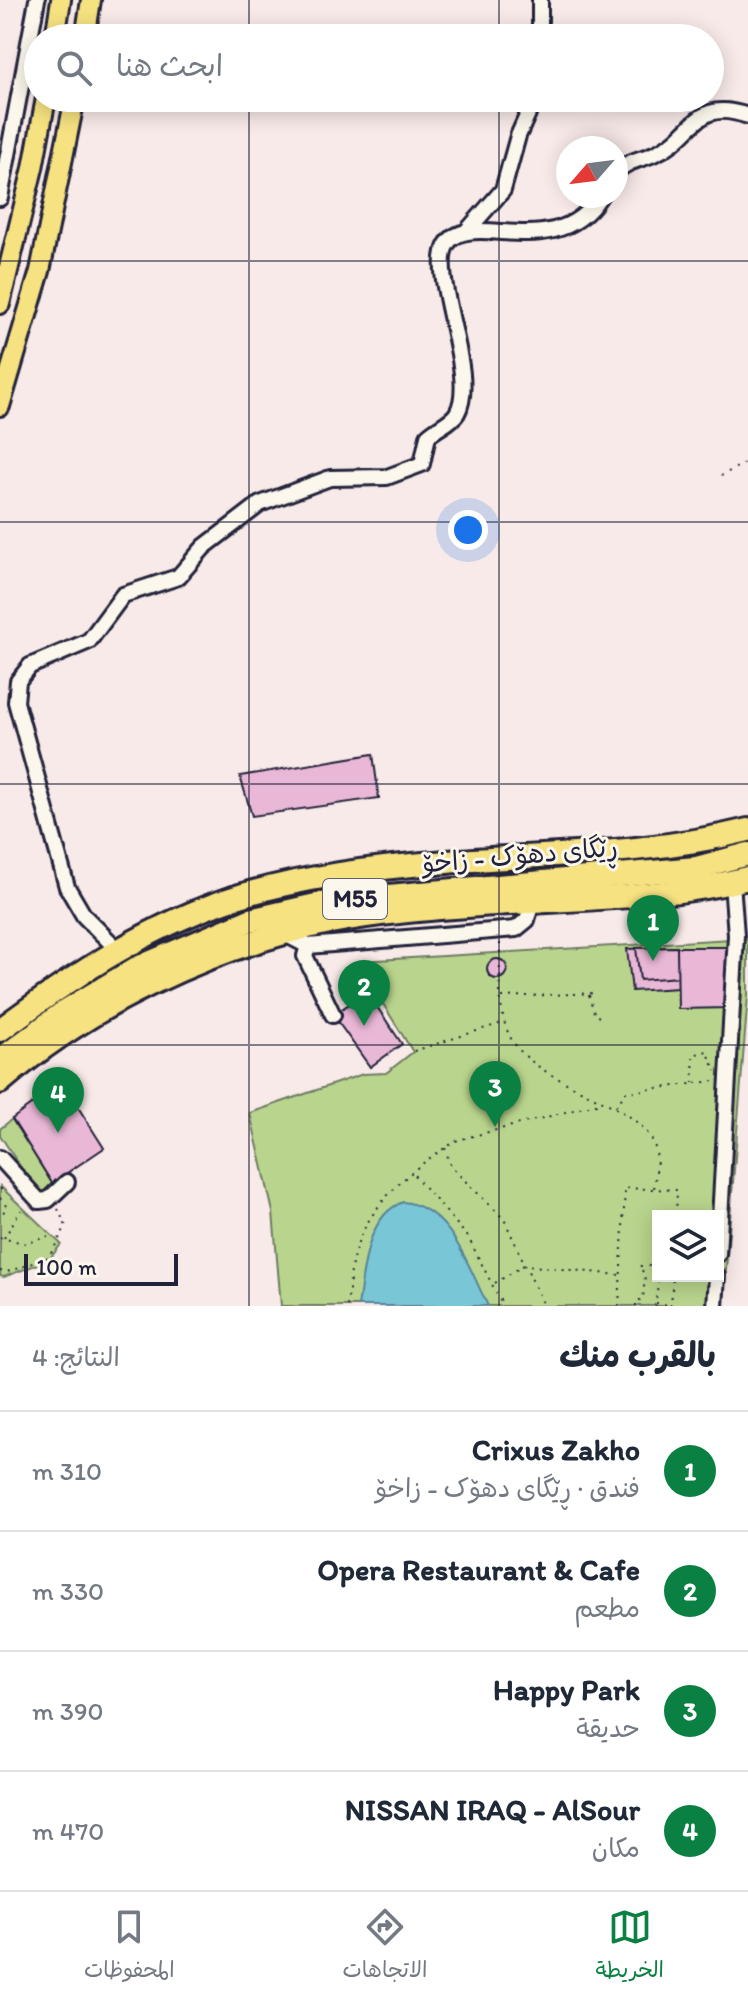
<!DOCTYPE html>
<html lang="ar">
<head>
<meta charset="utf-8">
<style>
	:root { --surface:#fff; --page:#f6f6f7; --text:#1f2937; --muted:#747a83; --line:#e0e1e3; --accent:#0b8043 }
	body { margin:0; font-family:Itim,"Playpen Sans Arabic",sans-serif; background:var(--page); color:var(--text); direction:rtl }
	.controls { position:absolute; right:24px; bottom:24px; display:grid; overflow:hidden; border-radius:0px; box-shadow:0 4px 20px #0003 }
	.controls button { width:72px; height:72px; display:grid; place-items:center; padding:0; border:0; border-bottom:2px solid var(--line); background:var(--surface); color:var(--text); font:40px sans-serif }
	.compass { position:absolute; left:556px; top:136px; width:72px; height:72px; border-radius:50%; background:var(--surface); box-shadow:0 4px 20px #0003; rotate:242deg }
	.scale { position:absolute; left:24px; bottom:20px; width:154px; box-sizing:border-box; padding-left:8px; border:4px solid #22223b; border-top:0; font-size:22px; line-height:28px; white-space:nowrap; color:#22223b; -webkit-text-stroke:6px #fbf7ec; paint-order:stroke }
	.you { position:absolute; left:468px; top:530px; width:28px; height:28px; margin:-20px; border:6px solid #fff; border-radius:50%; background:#1a73e8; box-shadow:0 0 0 12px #1a73e833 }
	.badge { display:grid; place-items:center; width:52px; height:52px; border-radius:50%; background:var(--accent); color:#fff; font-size:26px; font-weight:700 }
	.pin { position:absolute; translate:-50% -66px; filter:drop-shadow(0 2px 4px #0008) }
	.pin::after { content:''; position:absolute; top:42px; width:28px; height:24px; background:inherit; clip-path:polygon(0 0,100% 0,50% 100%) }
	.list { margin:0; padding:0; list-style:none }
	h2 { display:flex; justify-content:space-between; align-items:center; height:104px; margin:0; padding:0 32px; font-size:34px }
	h2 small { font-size:26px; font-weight:400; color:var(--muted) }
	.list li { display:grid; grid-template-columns:52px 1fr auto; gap:24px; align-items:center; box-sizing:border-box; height:120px; padding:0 32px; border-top:2px solid var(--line) }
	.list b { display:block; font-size:30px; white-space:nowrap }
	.list p { margin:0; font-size:26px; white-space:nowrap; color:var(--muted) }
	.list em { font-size:26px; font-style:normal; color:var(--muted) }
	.icon { flex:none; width:44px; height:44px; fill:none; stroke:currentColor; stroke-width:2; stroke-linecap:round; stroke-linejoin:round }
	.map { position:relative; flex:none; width:748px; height:1306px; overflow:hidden; direction:ltr }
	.search { position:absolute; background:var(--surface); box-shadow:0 4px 20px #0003; left:24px; right:24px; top:24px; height:88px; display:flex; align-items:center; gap:20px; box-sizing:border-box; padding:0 28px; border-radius:44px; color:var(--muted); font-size:30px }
	.sheet { height:584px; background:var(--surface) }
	nav { display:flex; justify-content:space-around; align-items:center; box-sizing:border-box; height:112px; border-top:2px solid var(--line); background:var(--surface); font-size:22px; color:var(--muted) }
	nav a { display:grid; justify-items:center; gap:4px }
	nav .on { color:var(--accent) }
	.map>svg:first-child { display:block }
</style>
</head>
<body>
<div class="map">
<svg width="748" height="1306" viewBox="0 0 748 1306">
	<rect width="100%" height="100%" fill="#f8eae8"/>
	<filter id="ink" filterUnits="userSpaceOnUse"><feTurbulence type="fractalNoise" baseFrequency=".0125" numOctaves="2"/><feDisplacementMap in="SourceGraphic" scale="16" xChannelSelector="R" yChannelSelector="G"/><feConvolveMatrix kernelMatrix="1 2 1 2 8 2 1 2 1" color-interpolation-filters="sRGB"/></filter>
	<g filter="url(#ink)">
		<g fill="#b9d58d" stroke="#6e7c64" stroke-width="2" fill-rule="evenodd">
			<path d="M748,938V996L723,1306H281L273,1212L250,1113L363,1074L386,1073L413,1052L360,967L361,961ZM658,1216H718V1276H658Z"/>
			<path d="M12,1119L52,1183L39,1196L0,1135V1129Z"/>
			<path d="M0,1186L61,1244L49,1260L4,1277L0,1276Z"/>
		</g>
		<path fill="#79c6d7" stroke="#568499" stroke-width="2" d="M403,1202C451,1207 469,1269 488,1306H358C364,1272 365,1216 403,1202Z"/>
		<g fill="#eab8d7" stroke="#22223b" stroke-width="2">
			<path d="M373,754L379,798L252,816L240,776Z"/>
			<path d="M677,947L678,988L632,991L627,949Z"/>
			<path d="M677,947L679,977L640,980L636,948Z"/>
			<path d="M677,947H728L729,1008L678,1009Z"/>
			<circle cx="497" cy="969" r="10"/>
			<path d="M367,992L402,1044L370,1067L333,1015Z"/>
			<path d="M62,1082L104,1148L52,1183L12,1119Z"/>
		</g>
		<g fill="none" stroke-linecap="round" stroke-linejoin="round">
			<g stroke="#22223b" stroke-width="20">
				<g id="minor">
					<path d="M540,38V0"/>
					<path d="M616,172C628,160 641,160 656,153C696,135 694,97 748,116"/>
					<path d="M0,198L37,0"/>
					<path d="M466,232L503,190L518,136L535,98"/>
					<path d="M285,934L308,946L516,929L527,920L532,902"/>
					<path d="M308,946L305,956L333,1015"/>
					<path d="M118,950L84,916L67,887L16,702L18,681L30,666L89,641L123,595L178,577L204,547L260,504L330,478L387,477L422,464L428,436C437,427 451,423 457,413C479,375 428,274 447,244C470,208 556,266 600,196"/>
					<path d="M0,1158L39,1201L48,1200L67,1182"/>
					<path d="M718,1254L736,935L732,882"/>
					<path d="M715,1306L717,1276"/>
				</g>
			</g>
			<g stroke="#22223b" stroke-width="24">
				<g id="major">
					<path d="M55,38L61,0"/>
					<path d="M85,38L91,0"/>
					<path d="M0,304L33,168L46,98"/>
					<path d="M0,406L40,271L75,98"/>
				</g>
			</g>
			<g stroke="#22223b" stroke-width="28">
				<g id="highway">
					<path d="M0,1030C74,975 154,922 243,895C308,876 379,867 447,862C548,854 648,855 748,830"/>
					<path d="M0,1060L64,1012L137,968L250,920L334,901L696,868L748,854"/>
					<path d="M0,1082C90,1004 209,948 325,923C379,912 439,908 494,904C578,898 667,899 748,878"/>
				</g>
			</g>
			<g stroke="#22223b" stroke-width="2" stroke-dasharray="2 6" stroke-linecap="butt">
				<path d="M721,476L748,461"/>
				<path d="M500,943C500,970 497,1004 507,1030C530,1090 646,1097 656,1152C658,1163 655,1178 654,1189"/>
				<path d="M589,995L595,1016L603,1017"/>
				<path d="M502,997L597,993"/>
				<path d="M414,1051L505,1022"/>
				<path d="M694,1083L693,1055L707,1051L716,1071"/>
				<path d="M616,1106L626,1092L714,1081"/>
				<path d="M445,1148L451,1167L504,1219L544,1306"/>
				<path d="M414,1175L468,1237L503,1306"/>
				<path d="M0,1189H6"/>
				<path d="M0,1198L7,1207L0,1217"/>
				<path d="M0,1238L25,1243L48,1237"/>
				<path d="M4,1238L21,1210"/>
				<path d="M0,1271L7,1272L49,1257L66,1226L58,1209"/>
				<path d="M495,1283L524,1265L619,1275"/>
				<path d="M656,1303L670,1305"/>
				<path d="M347,1306C350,1286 350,1263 357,1245C373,1200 418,1163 458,1140L600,1103"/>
				<path d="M619,1306L625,1188L677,1190L676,1216"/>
				<path d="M636,1306V1301L643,1299L645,1275L639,1266H658"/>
				<path d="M655,1306L659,1276"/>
				<path d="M671,1306L673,1276"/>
			</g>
			<use href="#minor" stroke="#fbf7ec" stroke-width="14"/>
			<use href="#major" stroke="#f7e281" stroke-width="18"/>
			<use href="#highway" stroke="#f7e281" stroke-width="22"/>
		</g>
	</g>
	<path fill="none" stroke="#22223b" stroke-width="2" stroke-opacity="0.55" d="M249,0V38M499,0V38M249,98V1306M499,98V1306M0,261H748M0,522H748M0,784H748M0,1045H748"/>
	<g text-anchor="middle" stroke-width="6" stroke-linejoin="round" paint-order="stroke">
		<rect fill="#fbf7ec" stroke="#636270" stroke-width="2" x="323" y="879" width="64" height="40" rx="6"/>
		<g font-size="24" font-weight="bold" fill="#22223b">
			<text x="355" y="907">M55</text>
		</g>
		<g font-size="26" fill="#22223b" stroke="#fbf7ec">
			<text transform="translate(520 855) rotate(-5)" y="9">ڕێگای دهۆک - زاخۆ</text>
		</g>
	</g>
</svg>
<div class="controls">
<button><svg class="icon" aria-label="layers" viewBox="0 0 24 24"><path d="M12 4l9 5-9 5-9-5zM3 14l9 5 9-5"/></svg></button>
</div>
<svg class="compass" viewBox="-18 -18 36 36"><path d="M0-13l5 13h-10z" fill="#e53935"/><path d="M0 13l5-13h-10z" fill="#747a83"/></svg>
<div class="scale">100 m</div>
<div class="you"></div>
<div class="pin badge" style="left:653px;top:961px">1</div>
<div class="pin badge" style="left:364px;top:1026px">2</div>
<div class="pin badge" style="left:495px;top:1127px">3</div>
<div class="pin badge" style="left:58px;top:1133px">4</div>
<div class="search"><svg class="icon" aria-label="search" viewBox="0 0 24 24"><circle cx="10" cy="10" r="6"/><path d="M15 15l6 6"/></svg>ابحث هنا</div>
</div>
<section class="sheet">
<h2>بالقرب منك<small>النتائج: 4</small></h2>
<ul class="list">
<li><span class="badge">1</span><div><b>Crixus Zakho</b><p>فندق · ڕێگای دهۆک - زاخۆ</p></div><em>310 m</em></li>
<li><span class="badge">2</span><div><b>Opera Restaurant &amp; Cafe</b><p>مطعم</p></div><em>330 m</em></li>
<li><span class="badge">3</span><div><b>Happy Park</b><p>حديقة</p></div><em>390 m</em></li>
<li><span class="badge">4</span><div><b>NISSAN IRAQ - AlSour</b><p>مكان</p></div><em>470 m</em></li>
</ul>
</section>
<nav>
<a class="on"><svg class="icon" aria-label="map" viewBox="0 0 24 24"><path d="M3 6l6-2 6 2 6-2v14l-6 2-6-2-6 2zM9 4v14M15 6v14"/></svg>الخريطة</a>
<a><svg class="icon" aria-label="directions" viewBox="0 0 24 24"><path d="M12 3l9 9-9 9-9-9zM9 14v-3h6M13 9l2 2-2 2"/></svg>الاتجاهات</a>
<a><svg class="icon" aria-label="saved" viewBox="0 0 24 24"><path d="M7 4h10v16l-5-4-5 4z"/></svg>المحفوظات</a>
</nav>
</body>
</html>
